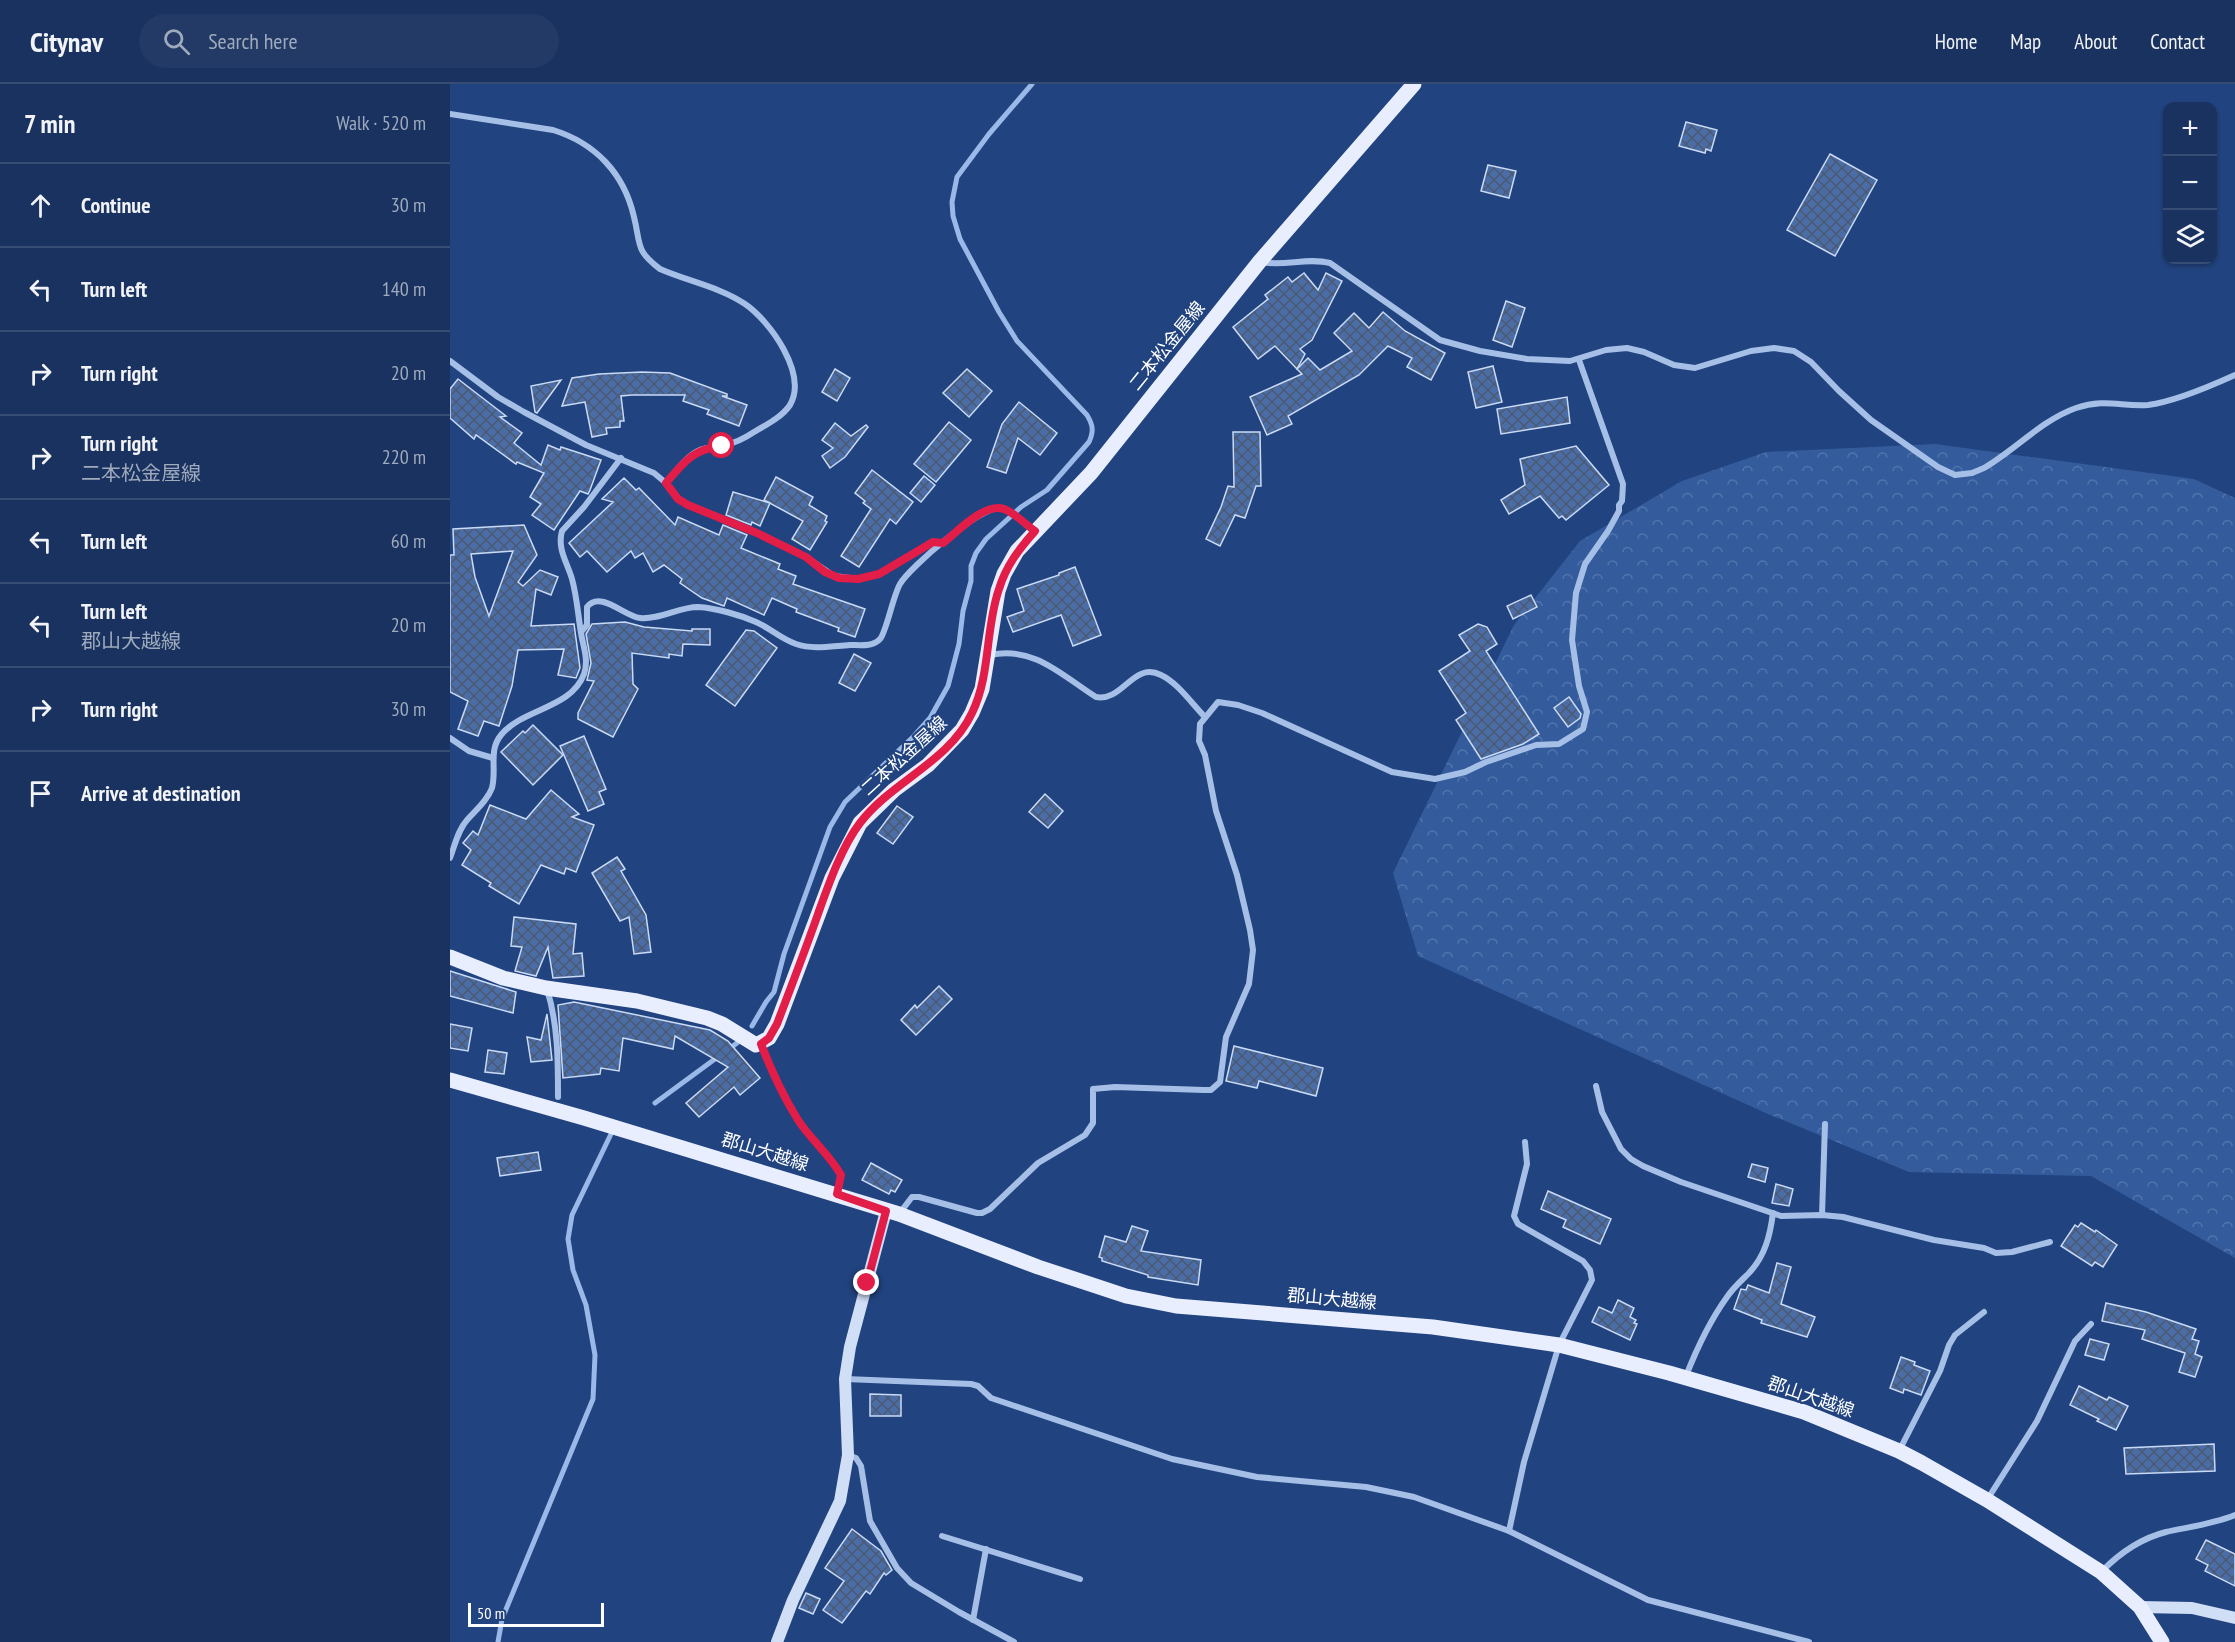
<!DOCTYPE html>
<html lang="en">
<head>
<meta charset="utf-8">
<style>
	:root { --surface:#19325f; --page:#223a65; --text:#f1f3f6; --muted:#9faabd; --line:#374d74 }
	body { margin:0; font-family:"PT Sans Narrow","Noto Sans JP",sans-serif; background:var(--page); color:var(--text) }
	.controls { position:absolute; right:18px; top:18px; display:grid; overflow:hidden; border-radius:12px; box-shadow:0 2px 4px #0004 }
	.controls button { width:54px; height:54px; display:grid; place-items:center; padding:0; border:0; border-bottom:2px solid var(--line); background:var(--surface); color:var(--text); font:30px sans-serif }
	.scale { position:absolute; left:18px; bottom:15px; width:136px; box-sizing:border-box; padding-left:6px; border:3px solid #fff; border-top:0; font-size:16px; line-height:21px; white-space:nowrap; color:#fff; -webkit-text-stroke:4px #21437f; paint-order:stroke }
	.stop { position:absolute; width:18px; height:18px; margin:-14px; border:4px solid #e11d48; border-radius:50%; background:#fff }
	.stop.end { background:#e11d48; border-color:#fff; box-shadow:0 2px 6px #0008 }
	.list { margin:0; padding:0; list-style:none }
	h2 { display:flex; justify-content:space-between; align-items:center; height:78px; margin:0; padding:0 24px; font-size:26px }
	h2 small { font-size:20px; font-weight:400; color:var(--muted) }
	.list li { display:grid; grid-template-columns:39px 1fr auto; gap:18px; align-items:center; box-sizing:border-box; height:84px; padding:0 24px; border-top:2px solid var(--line) }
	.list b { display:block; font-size:22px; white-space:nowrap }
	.list p { margin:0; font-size:20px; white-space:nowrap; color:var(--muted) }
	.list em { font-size:20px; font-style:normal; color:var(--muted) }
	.icon { flex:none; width:33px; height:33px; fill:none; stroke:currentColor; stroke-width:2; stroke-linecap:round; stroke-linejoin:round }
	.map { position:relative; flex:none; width:1785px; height:1558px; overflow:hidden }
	header { display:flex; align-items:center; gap:36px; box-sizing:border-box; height:84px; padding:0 30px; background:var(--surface); border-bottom:2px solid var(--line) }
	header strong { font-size:28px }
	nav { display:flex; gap:33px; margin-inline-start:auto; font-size:21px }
	.search { width:420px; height:54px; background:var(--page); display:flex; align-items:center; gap:15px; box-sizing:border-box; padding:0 21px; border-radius:33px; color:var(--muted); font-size:22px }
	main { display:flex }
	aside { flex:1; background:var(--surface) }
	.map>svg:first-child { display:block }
</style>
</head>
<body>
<header>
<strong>Citynav</strong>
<div class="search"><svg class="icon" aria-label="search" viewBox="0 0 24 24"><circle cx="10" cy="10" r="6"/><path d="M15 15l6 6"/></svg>Search here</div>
<nav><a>Home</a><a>Map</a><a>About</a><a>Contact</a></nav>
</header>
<main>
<aside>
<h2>7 min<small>Walk · 520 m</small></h2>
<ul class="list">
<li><svg class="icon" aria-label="ahead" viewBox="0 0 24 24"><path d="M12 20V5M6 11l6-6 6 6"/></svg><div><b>Continue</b></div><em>30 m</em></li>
<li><svg class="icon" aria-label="left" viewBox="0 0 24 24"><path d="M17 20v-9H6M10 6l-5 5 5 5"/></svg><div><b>Turn left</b></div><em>140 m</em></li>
<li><svg class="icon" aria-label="right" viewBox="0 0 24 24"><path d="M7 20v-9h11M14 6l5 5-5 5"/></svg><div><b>Turn right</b></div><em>20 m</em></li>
<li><svg class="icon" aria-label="right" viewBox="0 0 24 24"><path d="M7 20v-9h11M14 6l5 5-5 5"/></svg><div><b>Turn right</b><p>二本松金屋線</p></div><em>220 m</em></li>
<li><svg class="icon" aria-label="left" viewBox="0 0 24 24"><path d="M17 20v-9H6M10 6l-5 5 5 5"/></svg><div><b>Turn left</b></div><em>60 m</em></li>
<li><svg class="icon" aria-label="left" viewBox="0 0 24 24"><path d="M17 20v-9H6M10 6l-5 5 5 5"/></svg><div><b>Turn left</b><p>郡山大越線</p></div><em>20 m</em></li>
<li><svg class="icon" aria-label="right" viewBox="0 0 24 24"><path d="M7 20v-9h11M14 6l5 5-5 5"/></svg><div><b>Turn right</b></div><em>30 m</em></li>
<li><svg class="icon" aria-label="arrive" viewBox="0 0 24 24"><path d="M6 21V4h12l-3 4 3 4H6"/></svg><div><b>Arrive at destination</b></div></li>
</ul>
</aside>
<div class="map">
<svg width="1785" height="1558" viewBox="0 0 1785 1558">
	<defs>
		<pattern id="forest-crowns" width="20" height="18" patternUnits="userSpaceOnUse" patternTransform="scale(1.5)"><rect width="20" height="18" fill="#345c9d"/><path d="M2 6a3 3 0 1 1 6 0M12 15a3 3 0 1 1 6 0" fill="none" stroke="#5274ac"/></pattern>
		<pattern id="building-cross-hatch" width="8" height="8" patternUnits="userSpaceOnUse" patternTransform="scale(1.5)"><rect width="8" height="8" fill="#4a6da8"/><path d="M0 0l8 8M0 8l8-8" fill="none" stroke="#4b5971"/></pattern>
	</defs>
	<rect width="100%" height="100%" fill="#21437f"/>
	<path fill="url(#forest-crowns)" d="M1485,360L1744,395L1785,414V1174L1641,1092L1459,1088L1318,1030L968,872L943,789L1064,541L1130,457L1232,397L1316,368Z"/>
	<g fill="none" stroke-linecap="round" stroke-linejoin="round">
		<g stroke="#9ab9e8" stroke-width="5">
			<path d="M302,942L316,918L324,908L334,870L380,743L395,718L464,652L480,634L498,602L509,560L513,527L521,497V482L526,469L536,455L571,423L597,406L639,358C644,347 643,341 637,331L567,257L549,228L510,155L503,132L502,118L507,93L539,50L582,0"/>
			<path d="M279,965L287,959"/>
			<path d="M205,1019L269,972"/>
			<path d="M48,1558L52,1535L143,1315L145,1271L136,1221L123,1186L118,1155L122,1131L161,1050"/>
		</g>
	</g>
	<g fill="url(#building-cross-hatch)" stroke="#c9daf5" stroke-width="1.5" fill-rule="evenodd">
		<path d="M1236,38L1267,46L1261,67L1256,65L1255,69L1229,62Z"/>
		<path d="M1380,70L1427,96L1385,172L1337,146Z"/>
		<path d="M1038,81L1066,87L1059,114L1031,107Z"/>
		<path d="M854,189L868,206L876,189L892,197L862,256L850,265L855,270L847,285L825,262L808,275L783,243L818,215L815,211L838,193L842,198Z"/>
		<path d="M1056,217L1075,224L1062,263L1043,256Z"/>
		<path d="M933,228L955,247L995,269L981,296L957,283L962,274L938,262L909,291L838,332L842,340L817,351L800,313L852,290L847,285L858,274L870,286L902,267L884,249L904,229L919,244Z"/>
		<path d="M1043,282L1052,318L1026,324L1018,288Z"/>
		<path d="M385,285L400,294L387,317L372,308Z"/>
		<path d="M517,285L542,307L519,333L493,309Z"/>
		<path d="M192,288L220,289L277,310V312H272L297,321L289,342L257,330L259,326L233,317L235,311H182L171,312L174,337H170V343L156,344L157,350L142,353L135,318L112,322L122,294L149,290Z"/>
		<path d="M8,295L56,332L50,333L72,349L64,359L91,381L98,361L110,366L111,363L151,376L140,406L138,410L130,407L104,446L82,431L91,420L80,413L94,389L67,378L66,380L26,351L24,355L0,334V305Z"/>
		<path d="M111,296L87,329L85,328L81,302Z"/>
		<path d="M1117,313L1120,339L1051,350L1047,325Z"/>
		<path d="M569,318L607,349L590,371L568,354L556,389L537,383L552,340Z"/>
		<path d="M499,338L521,356L486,398L464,380Z"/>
		<path d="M385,339L401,352L416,341L418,343L395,373L380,384L372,372L383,364L372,356Z"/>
		<path d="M783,348H810L811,402H806L795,434L785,431L770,462L756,455L771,423L778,402L784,403Z"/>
		<path d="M1126,362L1159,401L1116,436L1112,432L1109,434L1090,412L1059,430L1051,416L1075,401L1070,375Z"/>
		<path d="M422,386L463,418L446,440L440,435L409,483L391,472L421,425L413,419L415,417L405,409Z"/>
		<path d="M474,392L485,401L471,418L460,409Z"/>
		<path d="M326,393L363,413L359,421L377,432L375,437L377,438L360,466L342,455L353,437L314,416Z"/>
		<path d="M174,394L186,406L189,404L225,441L228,433L269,451L273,441L297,451L291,464L330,480L328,485L346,492L343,500L415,525L405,553L388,547L389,544L346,528L347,525L322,514L314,531L277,514L274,522L252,514L230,499L232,495L214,481L203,488L193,469L185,474L181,467L157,488L137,467L130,473L119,459L163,418L152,415Z"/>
		<path d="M283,408L320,419L310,442L302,438L301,441L276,431Z"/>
		<path d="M74,441L87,471L68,498L73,502L90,486L108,493L101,511L86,505L81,542L124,540L130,584L126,594L108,591L114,565L68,566L62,602L49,642L34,637L28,652L8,645L18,617L0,608V471H4L3,445ZM63,467L39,532L25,493L21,470Z"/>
		<path d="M625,483L651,551L623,562L611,531L563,548L557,533L574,527L567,505L609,491V489Z"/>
		<path d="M1081,511L1087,523L1063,535L1057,522Z"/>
		<path d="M175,538L194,543L242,547V545H260V561L233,560L232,572L219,570V574L182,569L183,600L188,605L163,653L128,635V629L144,597L137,596L141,579L136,550L142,540Z"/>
		<path d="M1028,540L1037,543L1047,560L1036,567L1089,650L1073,660L1031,675L1006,636L1016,629L989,587L1020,567L1009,551Z"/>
		<path d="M296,546L304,547L327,564L285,622L256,601Z"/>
		<path d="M404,570L421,579L405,607L389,599Z"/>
		<path d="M1119,613L1131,630L1130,634L1118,643L1104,624Z"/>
		<path d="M83,641L113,671L83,701L51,668L73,647L75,649Z"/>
		<path d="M134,652L156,705L149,708L154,720L138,727L110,662Z"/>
		<path d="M101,706L129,730L122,733L144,741L126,788L116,784L114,790L91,781L69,820L39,802L41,799L12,781L21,766L13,759L23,747L28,751L40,721L76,735Z"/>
		<path d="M595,710L613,727L598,744L579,728Z"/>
		<path d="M447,722L463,733L443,760L427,749Z"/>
		<path d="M167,773L175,785L171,787L196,831L201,868L184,870L179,833L170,837L142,789Z"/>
		<path d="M64,833L126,840L123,870L132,869L134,892L103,894L98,863L86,892L65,887L72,863L61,862Z"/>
		<path d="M0,887L66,908L63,929L0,912Z"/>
		<path d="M489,902L502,915L466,951L451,936L465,921L467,924Z"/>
		<path d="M124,918L260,946L278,957L310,994L290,1011L284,1003L249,1033L236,1019L278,983L225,952L223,965L173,954L169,987L151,984L150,990L113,994L108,921Z"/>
		<path d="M97,930L102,976L81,978L77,953L91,956Z"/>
		<path d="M0,940L22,944L18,967L0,964Z"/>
		<path d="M784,962L873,984L866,1012L809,997L807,1004L776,997Z"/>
		<path d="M38,966L57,969L54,990L35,988Z"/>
		<path d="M88,1068L91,1086L50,1092L47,1074Z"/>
		<path d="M421,1079L452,1096L445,1108L441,1106L439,1110L412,1096Z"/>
		<path d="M1302,1080L1318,1084L1315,1098L1298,1093Z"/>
		<path d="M1326,1100L1343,1105L1339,1122L1322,1119Z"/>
		<path d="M1098,1107L1161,1135L1150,1160L1113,1143L1116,1136L1091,1125Z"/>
		<path d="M1631,1139L1645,1148L1646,1146L1667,1161L1653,1183L1645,1178L1642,1182L1611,1162L1625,1141L1628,1143Z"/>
		<path d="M682,1142L698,1147L691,1167L751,1176L748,1201L698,1193V1191L652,1177V1174L649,1173L655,1152L676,1158Z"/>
		<path d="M1327,1179L1341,1183L1331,1220L1365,1233L1357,1253L1311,1239L1312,1236L1284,1225L1291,1205L1296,1206L1298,1201L1319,1209Z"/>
		<path d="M1168,1216L1184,1224L1180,1233L1186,1236L1184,1239L1187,1240L1180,1256L1142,1238L1149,1223L1162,1229Z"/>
		<path d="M1656,1219L1696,1228L1746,1245L1742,1255L1749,1257L1745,1270L1752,1273L1745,1293L1729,1288L1735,1269L1692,1255L1695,1246L1652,1237Z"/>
		<path d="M1640,1255L1659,1260L1654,1276L1635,1271Z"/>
		<path d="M1451,1273L1465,1278L1464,1281L1480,1287L1471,1311L1454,1305L1453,1309L1440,1304Z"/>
		<path d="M1629,1302L1657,1316L1659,1313L1678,1322L1666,1346L1647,1337L1649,1335L1620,1321Z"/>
		<path d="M420,1310L451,1311V1332H420Z"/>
		<path d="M1764,1360L1765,1387L1676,1390L1674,1364Z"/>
		<path d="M402,1445L431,1467L442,1486L436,1491L434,1489L420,1510L416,1507L392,1539L373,1526L394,1497L375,1484Z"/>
		<path d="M1756,1456L1785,1470V1502L1755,1487L1758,1481L1746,1475Z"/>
		<path d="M356,1509L370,1515L363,1530L349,1524Z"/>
	</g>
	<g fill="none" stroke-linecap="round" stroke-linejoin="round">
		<g stroke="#a6bfe7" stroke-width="6">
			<path d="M0,30L103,46C145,59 174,89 184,133C191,161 185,166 210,185C237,197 270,203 295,220C320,237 358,290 340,321C332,333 316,341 304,348C295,354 285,359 275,361C266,363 256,363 248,367C235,374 225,388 216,399"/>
			<path d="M811,178C834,183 857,173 880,179L990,256L1030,267L1077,275L1120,277L1156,266L1177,264L1194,268L1224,281L1245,284L1301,267L1324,264L1344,267L1361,278L1389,307L1421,336L1488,383L1505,391L1522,389L1534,384C1565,366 1592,336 1626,324C1655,314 1672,323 1698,321C1722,318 1763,301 1785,291"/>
			<path d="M0,277L48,313L74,328L136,361L204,389L216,399L228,415L238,421L307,449L356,473L384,492L408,495L429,490L484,458L493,459"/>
			<path d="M131,548L137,541V523C150,506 174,532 190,534C209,536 229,523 248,523C266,524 290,531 306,538C320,544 331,555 346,560C363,566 382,562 400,561C410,561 423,563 430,555C436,549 443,512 450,500C460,483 532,421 550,424C562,426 574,440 584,447"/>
			<path d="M540,571C585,562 611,591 646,613C673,618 683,577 711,591C728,599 742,620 755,633"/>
			<path d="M0,654L19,667L43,674"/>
			<path d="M0,774C5,761 8,746 17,736C26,726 37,717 42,704C47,685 38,667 51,651C73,624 121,625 134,590C139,576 133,562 131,549C128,531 127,513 122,495C117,478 107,465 112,447L134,423L171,374"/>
			<path d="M97,905C108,941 108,975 108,1013"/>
			<path d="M311,960C321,986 333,1012 348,1036C361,1056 380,1070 391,1091L387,1110"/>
			<path d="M1146,1002L1152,1028L1171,1065L1181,1075L1193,1082L1231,1098L1331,1132L1372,1131L1393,1133L1484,1156L1534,1164L1546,1169L1562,1168L1600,1158"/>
			<path d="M449,1130L462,1113H469L527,1129H532L540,1125L588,1079L635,1051L643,1039V1005L665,1003L754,1006H761L770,998L776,953L799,900L803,866L800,846L787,791L766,727L755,671L749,657L750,640L768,618L788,621L812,629L942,688L985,695L1015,688L1036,678L1086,661L1109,660L1133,645L1137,628L1129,602L1122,556L1126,509L1135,480L1158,447L1169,427V421L1172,417L1173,400L1129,276"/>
			<path d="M1372,1131L1375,1040"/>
			<path d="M1236,1292C1247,1264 1259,1238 1277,1213C1283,1204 1291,1197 1299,1189C1315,1172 1320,1152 1323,1129"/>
			<path d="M395,1295L521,1300L528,1302L541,1314L722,1375L807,1393L916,1403L964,1413L1059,1447L1198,1516L1359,1558"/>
			<path d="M1449,1367L1490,1287L1499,1261L1505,1251L1534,1228"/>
			<path d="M398,1371L406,1374L411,1382L420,1437L447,1484L461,1499L509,1528L564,1558"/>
			<path d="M1537,1416L1587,1337L1625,1257L1641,1240"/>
			<path d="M1059,1447L1074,1378L1109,1261L1142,1196L1140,1186L1133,1177L1068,1140L1064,1132L1077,1080L1075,1058"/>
			<path d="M492,1452L630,1495"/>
			<path d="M1652,1487C1669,1470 1692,1454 1716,1448C1739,1443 1763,1440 1785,1431"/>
			<path d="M523,1536L536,1465"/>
		</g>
		<g stroke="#d0def6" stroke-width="12">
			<path d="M1690,1523L1742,1524L1785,1534"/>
			<path d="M327,1558L343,1516L390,1417L398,1371L395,1295L400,1263L436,1127"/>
		</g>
		<g stroke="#e8eefd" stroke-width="15">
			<path d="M0,873L53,894L96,904L187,917L257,934L272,940L306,961L319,954L327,940L382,794L410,739L444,706L478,681L512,646L522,629L532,605L548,507L554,490L567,467L641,389L810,177L964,0"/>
			<path d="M0,996L134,1034L449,1130L588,1183L676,1212L726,1222L983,1243L1109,1261L1219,1289L1354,1328L1449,1367L1472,1379L1537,1416L1651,1488L1690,1523L1712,1558"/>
		</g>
	</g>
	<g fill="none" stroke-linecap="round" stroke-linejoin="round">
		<path stroke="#e11d48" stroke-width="8" d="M272,362C243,365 234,378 216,399L228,415L238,421L307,449L356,473L375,488L389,494L408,495L429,490L483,458L493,459C507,448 535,418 554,425C565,429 575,440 585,447C569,465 556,482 549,505C535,545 541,590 522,629C499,678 442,697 410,739C392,762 378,802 368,830C355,867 341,903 327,940L319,954L311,960C321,986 333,1012 348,1036C361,1056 379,1070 391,1091L387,1110L436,1127L417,1199"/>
	</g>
	<g text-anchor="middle" stroke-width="4.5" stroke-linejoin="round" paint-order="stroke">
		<g font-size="18" fill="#fff" stroke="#21437f">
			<text transform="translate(717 262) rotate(-51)" y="6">二本松金屋線</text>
			<text transform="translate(454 672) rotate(-42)" y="6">二本松金屋線</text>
			<text transform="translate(315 1068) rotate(17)" y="6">郡山大越線</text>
			<text transform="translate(882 1215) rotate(5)" y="6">郡山大越線</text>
			<text transform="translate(1361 1313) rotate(19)" y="6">郡山大越線</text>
		</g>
	</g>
</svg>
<div class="controls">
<button>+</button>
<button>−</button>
<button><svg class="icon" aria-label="layers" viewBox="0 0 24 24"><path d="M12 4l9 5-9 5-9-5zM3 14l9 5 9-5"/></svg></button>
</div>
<div class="scale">50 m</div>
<div class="stop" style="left:272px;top:362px"></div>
<div class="stop end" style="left:417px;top:1199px"></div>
</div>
</main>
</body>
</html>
